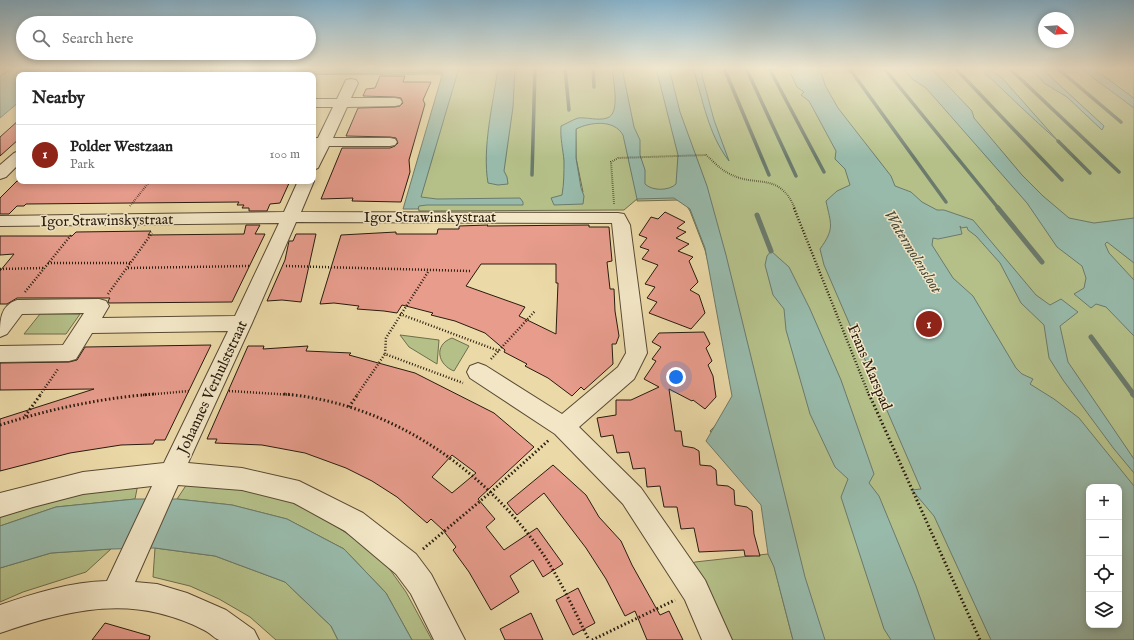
<!DOCTYPE html>
<html lang="en">
<head>
<meta charset="utf-8">
<style>
	:root { --surface:#fff; --page:#f6f6f6; --text:#222; --muted:#767676; --line:#e0e0e0; --accent:#8f2418 }
	body { margin:0; font-family:"IM FELL English",serif; background:var(--page); color:var(--text) }
	.controls { position:absolute; right:12px; bottom:12px; display:grid; overflow:hidden; border-radius:8px; box-shadow:0 2px 6px #0003 }
	.controls button { width:36px; height:36px; display:grid; place-items:center; padding:0; border:0; border-bottom:1px solid var(--line); background:var(--surface); color:var(--text); font:20px sans-serif }
	.compass { position:absolute; left:1038px; top:12px; width:36px; height:36px; border-radius:50%; background:var(--surface); box-shadow:0 2px 6px #0003; rotate:107deg }
	.you { position:absolute; left:676px; top:377px; width:14px; height:14px; margin:-10px; border:3px solid #fff; border-radius:50%; background:#1a73e8; box-shadow:0 0 0 6px #1a73e833 }
	.badge { display:grid; place-items:center; width:26px; height:26px; border-radius:50%; background:var(--accent); color:#fff; font-size:13px; font-weight:700 }
	.pin { position:absolute; translate:-50% -50%; border:2px solid #fff; box-shadow:0 1px 4px #0006 }
	.list { margin:0; padding:0; list-style:none }
	h2 { display:flex; justify-content:space-between; align-items:center; height:52px; margin:0; padding:0 16px; font-size:17px }
	h2 small { font-size:13px; font-weight:400; color:var(--muted) }
	.list li { display:grid; grid-template-columns:26px 1fr auto; gap:12px; align-items:center; box-sizing:border-box; height:60px; padding:0 16px; border-top:1px solid var(--line) }
	.list b { display:block; font-size:15px; white-space:nowrap }
	.list p { margin:0; font-size:13px; white-space:nowrap; color:var(--muted) }
	.list em { font-size:13px; font-style:normal; color:var(--muted) }
	.icon { flex:none; width:22px; height:22px; fill:none; stroke:currentColor; stroke-width:2; stroke-linecap:round; stroke-linejoin:round }
	.map { position:relative; flex:none; width:1134px; height:640px; overflow:hidden }
	.search { position:absolute; background:var(--surface); box-shadow:0 2px 6px #0003; left:16px; top:16px; width:300px; height:44px; display:flex; align-items:center; gap:10px; box-sizing:border-box; padding:0 14px; border-radius:22px; color:var(--muted); font-size:15px }
	.panel { position:absolute; background:var(--surface); box-shadow:0 2px 6px #0003; left:16px; top:72px; width:300px; height:112px; border-radius:8px }
	.map>svg:first-child { display:block }
</style>
</head>
<body>
<div class="map">
<svg width="1134" height="640" viewBox="0 0 1134 640">
	<rect width="100%" height="100%" fill="#ebd9a7"/>
	<filter id="stains"><feTurbulence type="fractalNoise" baseFrequency=".005" numOctaves="4"/><feColorMatrix values="0 0 0 0 .2 0 0 0 0 .09 0 0 0 0 .02 0 0 0 .5 -.17"/></filter>
	<radialGradient id="worn" r=".72"><stop offset=".6" stop-color="#630" stop-opacity="0"/><stop offset="1" stop-color="#630" stop-opacity=".3"/></radialGradient>
	<g fill="#b5c089" stroke="#6e6e4c" fill-rule="evenodd">
		<path d="M60,68H144L137,75H131L133,73L53,75Z"/>
		<path d="M213,68H1134V640H796L770,507L710,431L742,398L705,250L690,211L686,205L678,200L637,201V199L624,210L419,211L418,206L407,204L444,74L208,75ZM585,124L576,129V158L583,192L576,188L573,129ZM1089,487H1119V625H1089Z"/>
		<path d="M40,314H80L66,334H24Z"/>
		<path d="M400,335L439,340L437,364L409,347Z"/>
		<path d="M452,338L469,346L454,371C438,365 433,345 452,338Z"/>
		<path d="M138,484L135,499L56,507L0,526V512L57,495Z"/>
		<path d="M187,484L255,491L293,501L328,521L357,540L386,564L406,592L432,640H412L386,593L344,549L287,519L232,505L177,499Z"/>
		<path d="M155,548L215,556L285,582L331,626L338,640H276L250,617L219,599L190,586L153,577Z"/>
		<path d="M111,549L86,572L23,592L0,602V568L51,553Z"/>
		<path d="M768,554L774,566L793,640H730L688,566L695,562Z"/>
	</g>
	<g fill="#98baab" stroke="#6b7a6c" fill-rule="evenodd">
		<path d="M13,68H60L53,75H19V102L0,118V76Z"/>
		<path d="M273,68H459L421,197L437,199L520,198L523,202V205H427L419,206L418,209H403L443,72L268,75Z"/>
		<path d="M498,68H515L513,107L504,171L507,177L508,184L498,185L488,183C482,148 493,104 498,68Z"/>
		<path d="M612,68H622L634,127L640,140V155L645,170V184C652,191 669,191 676,184L678,155L656,68H669L680,112L707,186L726,255L805,577L825,640H793L774,567L768,554L761,505L706,441L732,396L705,248L690,209L674,198L637,199L623,135C614,119 590,122 576,129V158L581,188L584,196L583,204L554,205L551,198L562,195C564,184 564,172 564,161C563,149 560,138 561,126C566,124 572,120 578,118C587,117 598,121 607,118C621,114 613,80 612,68Z"/>
		<path d="M693,68H700L714,120L729,161C708,134 703,100 693,68Z"/>
		<path d="M788,68H820L825,85L838,108L891,176L895,186L911,192L922,202L937,210H944L973,220L1036,295L1050,305L1061,299L1078,312L1060,326L1068,362L1134,459V473L1114,449L1063,380L1049,358L1044,325L1021,303L1000,263L976,236L968,230L967,227L961,228L960,226L962,234L938,239L933,238L932,245L953,278L973,296L1016,368L1022,374L1033,379L1030,384L1054,399L1079,418L1134,486V640H991L934,516L912,490L921,489L824,265L820,249C835,228 831,225 826,201L837,191L850,185L845,169L835,159L836,151L809,101L801,95L804,92L797,87ZM1089,487H1119V625H1089Z"/>
		<path d="M903,68H931L972,111L974,118L1022,175L1043,196L1069,218L1094,223L1134,218V263L1107,242L1105,244L1109,253L1134,280V336L1106,307L1096,304L1091,308L1074,294L1084,288L1086,278L1082,266L1057,247L1027,203L926,88L912,79Z"/>
		<path d="M980,68H989L1003,79L1058,141C1032,118 1006,93 980,68Z"/>
		<path d="M1028,68H1041L1104,126L1102,130L1067,97L1044,83L1038,76Z"/>
		<path d="M1080,68H1093L1131,96L1134,99V108Z"/>
		<path d="M771,251L789,267L810,309L841,380L874,474L869,483L879,496L916,586L935,640H891L884,629L841,497L848,479L835,467L810,414L786,330L784,309L773,295L765,265L767,256Z"/>
		<path d="M135,499H177L232,505L287,519L344,549L386,593L412,640H338L331,626L285,582L215,556L155,548L111,549L51,553L0,568V526L56,507Z"/>
	</g>
	<g fill="none" stroke-linecap="round" stroke-linejoin="round">
		<g stroke="#6b7a6c" stroke-width="3.5">
			<path d="M565,68L569,110"/>
			<path d="M593,68L594,87"/>
			<path d="M724,68L769,175"/>
			<path d="M746,68L796,176"/>
			<path d="M769,68L824,172"/>
			<path d="M849,68L946,202"/>
			<path d="M884,68L999,209"/>
			<path d="M955,68L1062,180"/>
			<path d="M1009,68L1119,172"/>
			<path d="M1057,68L1121,122"/>
			<path d="M1058,141L1090,173"/>
			<path d="M532,175L535,68"/>
		</g>
		<g stroke="#6b7a6c" stroke-width="5">
			<path d="M998,208L1042,262"/>
			<path d="M757,215L771,251"/>
			<path d="M1091,337L1134,395"/>
		</g>
		<path stroke="#6b7a6c" stroke-width="6" d="M1133,394L1134,395"/>
	</g>
	<g fill="#e79c8c" stroke="#281b0e" fill-rule="evenodd">
		<path d="M380,76H405L403,82H431L423,100L425,104L409,160L410,172L401,202L352,201L353,198L321,199L342,148H390L395,146L398,143L396,138L390,137L346,136L358,108L395,107L400,106L403,103L401,98L395,97L363,96L366,89L375,88Z"/>
		<path d="M19,120V139L0,156V137Z"/>
		<path d="M17,181H290L280,203L270,204L267,211H249V208H242L244,205H237L239,202L26,204L24,206H17L9,214H0V198Z"/>
		<path d="M665,212L685,222L677,228L686,232L676,238L689,244L678,251L693,257L689,261L698,282L690,290L699,295L705,313L691,329L649,313L657,302L647,298L655,287L645,284L658,265L642,259L649,250L640,247L647,238L639,235L651,217L658,219Z"/>
		<path d="M246,225H260L255,234H265L232,302L109,303L108,301L110,298H17L7,304H0V271L14,254L0,255V236H72L76,232L151,231L148,235L244,234Z"/>
		<path d="M488,225L487,226L589,225V227H609L612,261L607,262L610,289H614L615,311L619,336L616,344H612L613,364L584,390L581,387L572,396L548,378L525,366L527,364L504,352L505,350L485,333L455,321L431,315L433,313L402,305L397,313L384,311L357,309L359,306L334,303L320,304L341,235L396,232V234H437L438,229H459V226ZM481,264H556V283H558L556,334L519,316L525,307L466,286Z"/>
		<path d="M296,234H316L301,302L282,300L267,301L285,260L289,241H293Z"/>
		<path d="M704,332L710,344L706,348L712,361L708,365L713,376L716,397L705,409L693,400L692,401L669,389L675,431H681L683,446L694,448L699,451L700,465L711,466L716,470L717,485L728,486L734,490L735,505L747,507L752,511L754,534L760,556H745L744,550L699,552L694,528L681,529L677,507H664L660,486L647,487L645,468L633,469L629,452L617,453L613,435L601,437L597,418L616,415V400H631L659,387L644,379L656,361L652,359L661,347L652,342L659,333Z"/>
		<path d="M211,345L165,440H155L153,444L121,445L70,453L0,471V419L94,389L0,390V363L69,362L77,360L85,347Z"/>
		<path d="M248,346H264L263,349L308,346L306,351L351,353L349,355L415,373L494,413L534,447L478,499L495,519L486,527L504,550L537,528L563,564L543,577L533,560L510,576L519,592L491,610L469,572L453,550L456,547L443,530L431,519L427,523L397,497L372,481L346,468L305,453L262,445L215,443L217,439H207ZM452,455L476,473L452,493L432,477Z"/>
		<path d="M553,465L586,495L599,517L621,541L632,565L660,615L669,611L683,640H647L635,611L625,616L606,579L586,548L544,493L517,515L507,503Z"/>
		<path d="M578,588L595,623L573,635L556,600Z"/>
		<path d="M531,613L543,640H505L500,629Z"/>
		<path d="M105,623L150,636L149,640H92Z"/>
	</g>
	<g fill="none" stroke-linecap="round" stroke-linejoin="round">
		<g stroke="#594a34" stroke-width="2">
			<g id="minor">
				<path d="M351,79L356,80L358,83L351,98H395L400,99L402,102L400,105L395,106L347,107L333,138H390L395,139L397,142L395,145L390,146H329L318,168L313,170V138H318L333,107H313V99H337L346,80Z"/>
				<path d="M19,151V164L6,177L0,179V165L14,153Z"/>
				<path d="M313,180L314,181L301,212L618,213L624,214L630,225L647,353L634,379L579,427L641,488L705,580L732,640H702L685,600L623,504L555,434L470,378L467,372L470,366L478,363L486,366L562,414L618,367L626,353L612,223L296,222L252,323L188,463L242,468L299,481L363,513L416,554L431,574L465,640H434L411,594L396,574L345,531L294,503L242,490L178,485L135,582L157,584L187,593L226,610L254,630L259,640C250,640 227,640 219,640C214,638 209,632 204,630C189,622 174,617 158,613C105,600 50,616 0,633V605C35,593 70,582 107,581L152,486L83,494L33,507L0,517V493L83,472L164,463L228,331L92,333L76,359L69,361L0,362V346L63,345L84,313L22,314L7,334L0,337C0,320 0,306 17,300L99,299L106,301L109,306L102,318L235,316L279,223L0,226V216L284,212L298,181H313Z"/>
			</g>
		</g>
		<g stroke="#281b0e" stroke-width="2" stroke-dasharray="0.5 1.5" stroke-linecap="butt">
			<path d="M78,68L79,75"/>
			<path d="M614,204L611,162L618,158L706,155C713,161 720,169 728,173C756,189 779,170 795,209"/>
			<path d="M130,206L150,181"/>
		</g>
		<g stroke="#281b0e" stroke-width="2.5" stroke-dasharray="1 2" stroke-linecap="butt">
			<path d="M794,208L869,395"/>
			<path d="M48,263H131"/>
			<path d="M286,266L470,271"/>
			<path d="M128,268L249,266"/>
			<path d="M0,269L43,268"/>
			<path d="M428,272L386,338L385,354L463,383"/>
			<path d="M25,292L72,234"/>
			<path d="M108,294L152,233"/>
			<path d="M400,314L499,351"/>
			<path d="M491,359L535,311"/>
			<path d="M229,391L294,395"/>
			<path d="M40,395L58,369"/>
			<path d="M143,395L190,391"/>
			<path d="M357,395L385,354"/>
		</g>
		<g stroke="#281b0e" stroke-width="3" stroke-dasharray="1.5 2.5" stroke-linecap="butt">
			<path d="M284,394C391,403 486,470 545,557C562,583 575,612 589,640"/>
			<path d="M869,394L980,640"/>
			<path d="M349,407L358,394"/>
			<path d="M25,416L41,394"/>
			<path d="M0,425C50,409 101,398 154,394"/>
			<path d="M423,549L491,492L549,440"/>
			<path d="M592,640L675,600"/>
		</g>
		<use href="#minor" fill="#f2e6c6" fill-rule="evenodd"/>
	</g>
	<linearGradient id="sky" x2="0" y2="1"><stop stop-color="#88b6d0"/><stop offset="0.43" stop-color="#f6eed7"/><stop offset="1" stop-color="#f6eed7" stop-opacity="0"/></linearGradient>
	<rect width="1134" height="158" fill="url(#sky)"/>
	<g text-anchor="middle" stroke-width="3" stroke-linejoin="round" paint-order="stroke">
		<g font-size="15" fill="#281b0e" stroke="#f2e6c6">
			<text x="430" y="222">Igor Strawinskystraat</text>
			<text transform="translate(107 220) rotate(-1)" y="5">Igor Strawinskystraat</text>
			<text transform="translate(870 367) rotate(67)" y="5">Frans Marspad</text>
			<text transform="translate(212 387) rotate(-65)" y="5">Johannes Verhulststraat</text>
		</g>
		<g font-size="16" font-style="italic" fill="#4a4b3d" stroke="#f2e6c6">
			<text transform="translate(914 251) rotate(58)" y="6">Watermolensloot</text>
		</g>
	</g>
	<rect width="100%" height="100%" filter="url(#stains)"/>
	<rect width="100%" height="100%" fill="url(#worn)"/>
</svg>
<div class="controls">
<button>+</button>
<button>−</button>
<button><svg class="icon" aria-label="locate" viewBox="0 0 24 24"><circle cx="12" cy="12" r="6"/><path d="M12 2v4M12 18v4M2 12h4M18 12h4"/></svg></button>
<button><svg class="icon" aria-label="layers" viewBox="0 0 24 24"><path d="M12 4l9 5-9 5-9-5zM3 14l9 5 9-5"/></svg></button>
</div>
<svg class="compass" viewBox="-18 -18 36 36"><path d="M0-13l5 13h-10z" fill="#e53935"/><path d="M0 13l5-13h-10z" fill="#767676"/></svg>
<div class="you"></div>
<div class="pin badge" style="left:929px;top:324px">1</div>
<div class="search"><svg class="icon" aria-label="search" viewBox="0 0 24 24"><circle cx="10" cy="10" r="6"/><path d="M15 15l6 6"/></svg>Search here</div>
<section class="panel">
<h2>Nearby<small></small></h2>
<ul class="list">
<li><span class="badge">1</span><div><b>Polder Westzaan</b><p>Park</p></div><em>100 m</em></li>
</ul>
</section>
</div>
</body>
</html>
